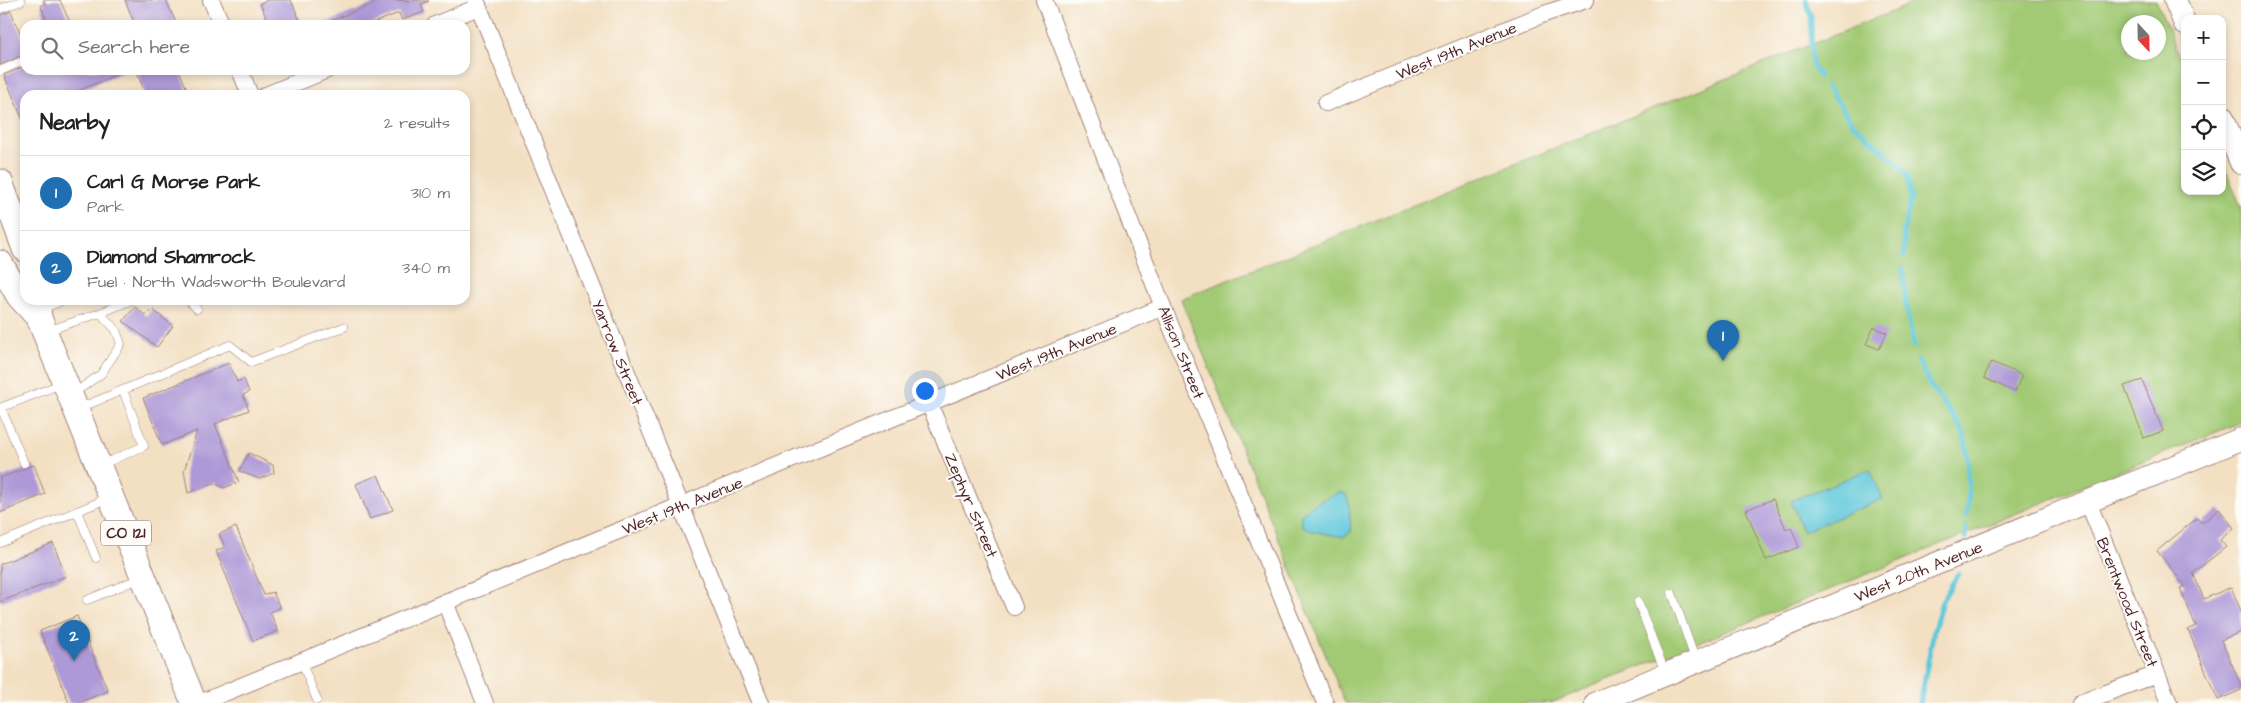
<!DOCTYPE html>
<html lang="en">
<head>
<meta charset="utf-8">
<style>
	:root { --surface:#fff; --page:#f6f6f6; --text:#202124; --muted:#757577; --line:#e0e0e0; --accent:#1f6fb2 }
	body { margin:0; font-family:"Architects Daughter",sans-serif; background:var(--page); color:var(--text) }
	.controls { position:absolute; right:15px; top:15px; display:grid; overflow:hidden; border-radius:10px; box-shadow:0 2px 8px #0003 }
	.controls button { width:45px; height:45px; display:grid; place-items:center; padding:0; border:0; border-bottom:1px solid var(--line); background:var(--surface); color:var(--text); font:25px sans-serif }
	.compass { position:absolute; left:2121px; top:15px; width:45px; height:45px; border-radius:50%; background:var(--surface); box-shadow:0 2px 8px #0003; rotate:158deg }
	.you { position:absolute; left:924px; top:390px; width:18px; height:18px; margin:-12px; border:4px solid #fff; border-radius:50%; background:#1a73e8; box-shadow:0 0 0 8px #1a73e833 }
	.badge { display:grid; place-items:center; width:32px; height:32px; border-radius:50%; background:var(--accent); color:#fff; font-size:16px; font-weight:700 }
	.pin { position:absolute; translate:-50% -41px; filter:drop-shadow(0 1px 2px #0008) }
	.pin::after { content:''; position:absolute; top:26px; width:18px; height:15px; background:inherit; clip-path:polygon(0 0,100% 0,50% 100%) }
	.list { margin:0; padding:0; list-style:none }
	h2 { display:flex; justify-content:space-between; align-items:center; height:65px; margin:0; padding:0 20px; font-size:21px }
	h2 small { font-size:16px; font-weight:400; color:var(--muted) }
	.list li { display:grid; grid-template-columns:32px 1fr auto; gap:15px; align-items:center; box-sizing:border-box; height:75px; padding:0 20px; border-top:1px solid var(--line) }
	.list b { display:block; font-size:19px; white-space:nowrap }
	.list p { margin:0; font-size:16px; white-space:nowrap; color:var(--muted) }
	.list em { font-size:16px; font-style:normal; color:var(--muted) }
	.icon { flex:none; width:28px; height:28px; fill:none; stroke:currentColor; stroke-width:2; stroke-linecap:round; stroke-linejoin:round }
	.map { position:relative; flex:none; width:2241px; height:703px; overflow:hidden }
	.search { position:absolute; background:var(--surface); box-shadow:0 2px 8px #0003; left:20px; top:20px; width:450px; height:55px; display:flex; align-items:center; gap:12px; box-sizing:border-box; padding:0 18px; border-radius:15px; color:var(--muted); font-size:19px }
	.panel { position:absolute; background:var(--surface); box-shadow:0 2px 8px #0003; left:20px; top:90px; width:450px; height:215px; border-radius:15px }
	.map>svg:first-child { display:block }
</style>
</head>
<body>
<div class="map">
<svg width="2241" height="703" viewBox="0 0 2241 703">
	<rect width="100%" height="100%" fill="#fdfcf7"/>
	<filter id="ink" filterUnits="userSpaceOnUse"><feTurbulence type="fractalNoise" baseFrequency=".02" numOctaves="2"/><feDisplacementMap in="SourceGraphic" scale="10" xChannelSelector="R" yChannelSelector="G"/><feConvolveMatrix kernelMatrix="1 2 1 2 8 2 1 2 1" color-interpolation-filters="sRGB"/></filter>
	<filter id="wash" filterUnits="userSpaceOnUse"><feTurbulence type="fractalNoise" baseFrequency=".0096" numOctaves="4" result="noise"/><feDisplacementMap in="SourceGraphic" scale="20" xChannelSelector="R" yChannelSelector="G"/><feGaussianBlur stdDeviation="1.12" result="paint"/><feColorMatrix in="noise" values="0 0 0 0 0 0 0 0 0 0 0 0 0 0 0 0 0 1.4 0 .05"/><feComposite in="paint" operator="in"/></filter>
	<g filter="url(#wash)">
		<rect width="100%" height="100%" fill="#f3e0c3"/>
		<path fill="#a2ca75" stroke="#767450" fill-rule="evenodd" d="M1921,0H2156L2185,70V191H2222V161L2241,207V422L1551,703H1345L1181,299ZM2128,22H2158V52H2128Z"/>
		<g fill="#5ec8da" stroke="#547482">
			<path d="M1870,469L1883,499L1803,532L1791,501Z"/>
			<path d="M1339,492L1346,494L1349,503L1351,532L1343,537L1312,531L1301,525V515C1311,504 1325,499 1339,492Z"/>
		</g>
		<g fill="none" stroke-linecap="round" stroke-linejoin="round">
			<g stroke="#5ec8da" stroke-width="5">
				<path d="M1806,0L1811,17L1812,65L1819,76"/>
				<path d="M1827,86L1853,124L1897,163L1907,175L1911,198L1904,230V256"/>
				<path d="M1903,269L1906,305L1914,346"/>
				<path d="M1918,360L1930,385L1962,429L1967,449L1969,493L1966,516"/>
				<path d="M1965,538L1966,527"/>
				<path d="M1920,703L1934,630L1942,601L1958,574"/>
			</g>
		</g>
		<g id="blocks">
			<g fill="#ad99d7">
				<path d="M43,0H60L71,25H48L41,6L45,4Z"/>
				<path d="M125,0H166L177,25H135Z"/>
				<path d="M268,0H291L302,25H269L260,3Z"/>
				<path d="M382,0L429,1L421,4L424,12L402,20L399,13L368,25H321Z"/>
				<path d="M11,11L25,45V54L0,65V15Z"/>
				<path d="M25,66V70H128L68,95H25V125L4,75Z"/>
				<path d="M136,70H179L188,92L180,95H146Z"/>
				<path d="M135,307L146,316L152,309L173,326L157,347L123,321Z"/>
				<path d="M1874,327L1887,333L1879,349L1866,344Z"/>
				<path d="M1991,362L2022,375L2015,392L1984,378Z"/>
				<path d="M229,363L237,382L244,379L249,392L243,395L249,410L215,424L239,482L224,488L214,483L188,493L184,471L197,431L162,445L143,398Z"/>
				<path d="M2142,380L2163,431L2144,438L2124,386Z"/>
				<path d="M249,453L273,465L274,473L259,479L239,471Z"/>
				<path d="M34,465L45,494L0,513V478Z"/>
				<path d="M378,475L393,510L370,519L356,484Z"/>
				<path d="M1773,499L1786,529L1791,527L1799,547L1766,560L1746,510Z"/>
				<path d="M2219,509L2234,528L2220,540L2226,547L2193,573L2204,599L2231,587L2241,611V632L2221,640L2241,685V690L2218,700L2188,630L2196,626L2180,588L2185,586L2157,551L2197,518L2202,523Z"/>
				<path d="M236,527L264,595L273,592L280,608L270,612L278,631L253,641L216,551L225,547L219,534Z"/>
				<path d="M53,543L66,576L0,602V564Z"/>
				<path d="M77,616L108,691L77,703H69L40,631Z"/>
			</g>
		</g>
	</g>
	<g filter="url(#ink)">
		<use href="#blocks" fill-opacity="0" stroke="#9e8077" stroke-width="1"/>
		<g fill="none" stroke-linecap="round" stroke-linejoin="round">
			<g stroke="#9e8077" stroke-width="9">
				<g id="lane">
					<path d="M0,9L21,1"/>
					<path d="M0,71L25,60"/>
					<path d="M188,300L197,309"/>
					<path d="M42,309L64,300"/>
					<path d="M100,313L132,300"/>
					<path d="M47,331L100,313L116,330L121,344L101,374L74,393"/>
					<path d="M123,390L230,345L251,362L344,327"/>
					<path d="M0,408L61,384"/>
					<path d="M1,408L24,463"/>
					<path d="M80,408L123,390L144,446L101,465"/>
					<path d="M77,511L96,558"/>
					<path d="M0,543L109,498"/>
					<path d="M1672,593L1695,659"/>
					<path d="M87,600L141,578"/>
					<path d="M1638,602L1665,672"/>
					<path d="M301,661L317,700"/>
				</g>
			</g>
			<g stroke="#9e8077" stroke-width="18">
				<g id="street">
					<path d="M211,0L222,25"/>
					<path d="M476,0L761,703"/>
					<path d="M1044,0L1163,307L1325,703"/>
					<path d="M435,25L478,7"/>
					<path d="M240,70L250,95"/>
					<path d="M266,95L327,70"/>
					<path d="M1326,103L1544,14L1586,0"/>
					<path d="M929,403L1014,607"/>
					<path d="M2088,502L2169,703"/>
					<path d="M445,602L485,703"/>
					<path d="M200,703L1163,307"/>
					<path d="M2080,703L2157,674"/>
				</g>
			</g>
			<g stroke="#9e8077" stroke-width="24">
				<g id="secondary">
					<path d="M2175,0L2185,24"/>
					<path d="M2222,116L2241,163"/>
					<path d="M1596,703L2241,439"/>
				</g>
			</g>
			<g stroke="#9e8077" stroke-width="27">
				<g id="primary">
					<path d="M0,182L25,249"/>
					<path d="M0,263L19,296L39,318"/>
					<path d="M37,300L39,318L194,703"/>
				</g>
			</g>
			<use href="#lane" stroke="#fff" stroke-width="8"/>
			<use href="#street" stroke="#fff" stroke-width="16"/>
			<use href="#secondary" stroke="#fff" stroke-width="22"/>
			<use href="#primary" stroke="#fff" stroke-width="25"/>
		</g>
	</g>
	<g text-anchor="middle" stroke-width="4" stroke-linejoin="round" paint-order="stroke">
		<rect fill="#fdfcf7" stroke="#806168" stroke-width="1" x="101" y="520.5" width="50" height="25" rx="4"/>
		<g font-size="15" font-weight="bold" fill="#4a1f2b">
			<text x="126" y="538">CO 121</text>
		</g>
		<g font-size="16" fill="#4a1f2b" stroke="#fdfcf7">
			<text transform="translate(1456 50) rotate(-22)" y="6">West 19th Avenue</text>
			<text transform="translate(1056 351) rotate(-22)" y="6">West 19th Avenue</text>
			<text transform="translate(618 352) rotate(68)" y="6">Yarrow Street</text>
			<text transform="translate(1182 352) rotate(68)" y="6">Allison Street</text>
			<text transform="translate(682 505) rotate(-22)" y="6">West 19th Avenue</text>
			<text transform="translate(972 505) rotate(67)" y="6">Zephyr Street</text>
			<text transform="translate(1918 571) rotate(-22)" y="6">West 20th Avenue</text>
			<text transform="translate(2128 602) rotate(68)" y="6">Brentwood Street</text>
		</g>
	</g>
</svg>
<div class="controls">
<button>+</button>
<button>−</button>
<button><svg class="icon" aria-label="locate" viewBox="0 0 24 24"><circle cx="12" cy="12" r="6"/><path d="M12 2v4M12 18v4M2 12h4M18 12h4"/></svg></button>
<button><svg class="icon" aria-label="layers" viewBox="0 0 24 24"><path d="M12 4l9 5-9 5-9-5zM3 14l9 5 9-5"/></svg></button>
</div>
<svg class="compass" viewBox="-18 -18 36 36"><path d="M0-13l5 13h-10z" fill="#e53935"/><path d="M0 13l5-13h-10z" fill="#757577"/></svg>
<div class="you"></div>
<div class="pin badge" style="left:1723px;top:361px">1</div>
<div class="pin badge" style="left:74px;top:661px">2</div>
<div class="search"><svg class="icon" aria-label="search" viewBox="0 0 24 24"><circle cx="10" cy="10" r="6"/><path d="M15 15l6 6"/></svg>Search here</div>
<section class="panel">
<h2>Nearby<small>2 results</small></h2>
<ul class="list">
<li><span class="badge">1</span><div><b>Carl G Morse Park</b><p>Park</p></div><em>310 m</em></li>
<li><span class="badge">2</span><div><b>Diamond Shamrock</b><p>Fuel · North Wadsworth Boulevard</p></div><em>340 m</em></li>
</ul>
</section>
</div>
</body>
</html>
